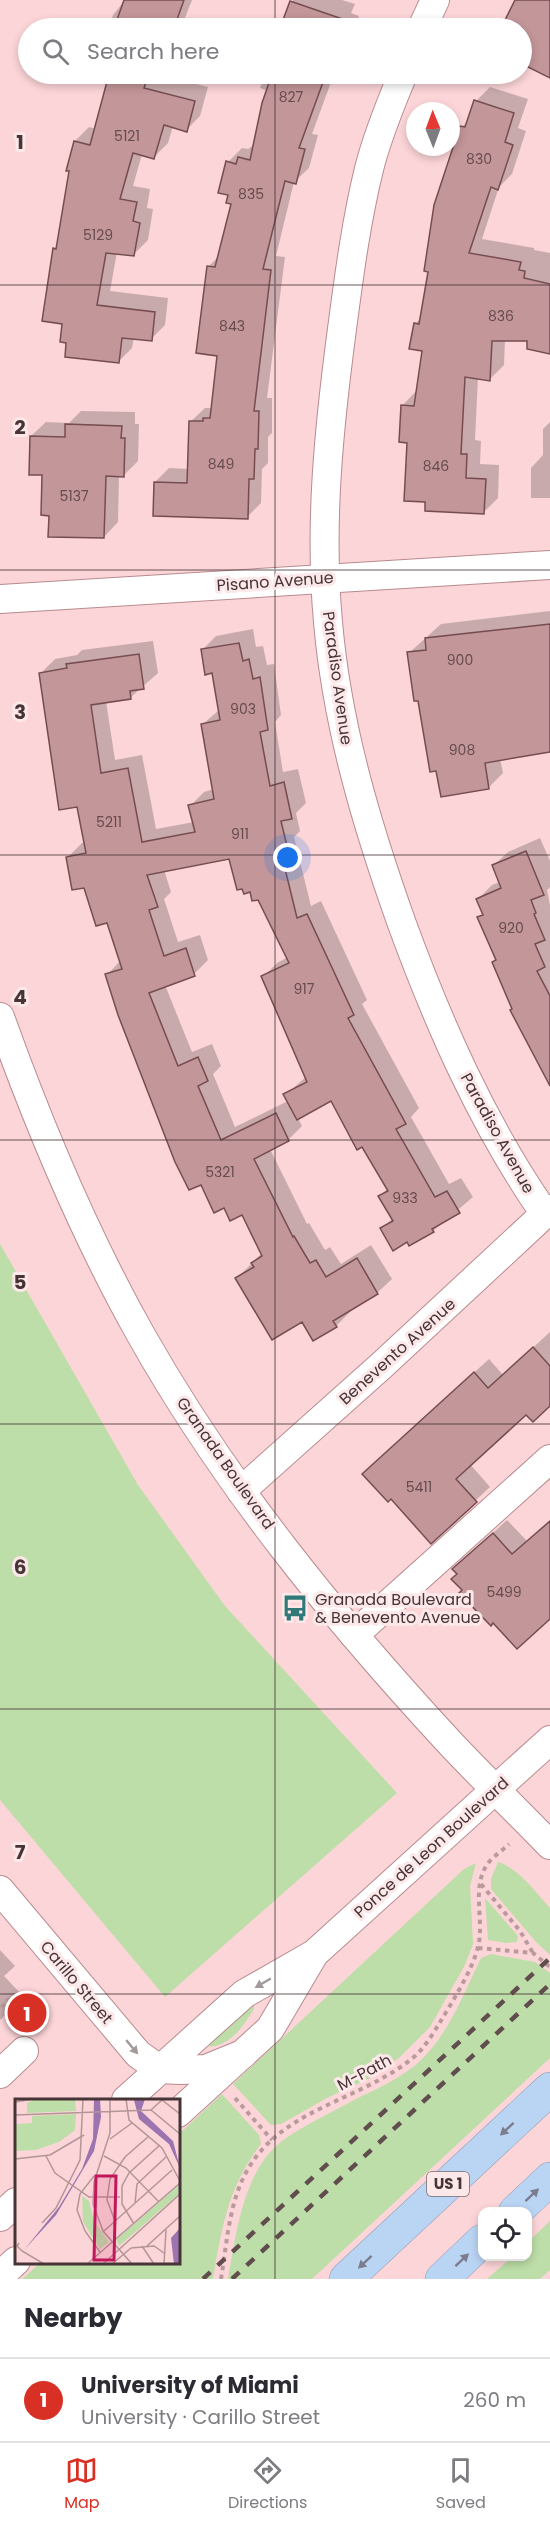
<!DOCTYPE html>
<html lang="en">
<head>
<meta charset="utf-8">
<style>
	:root { --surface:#fff; --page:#f2f2f3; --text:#2b2b33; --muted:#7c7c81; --line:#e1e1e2; --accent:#d93025 }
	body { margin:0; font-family:Poppins,sans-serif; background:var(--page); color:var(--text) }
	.controls { position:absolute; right:18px; bottom:18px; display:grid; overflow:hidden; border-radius:12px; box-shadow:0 3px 9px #0003 }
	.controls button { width:54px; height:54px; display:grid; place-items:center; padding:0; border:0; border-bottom:2px solid var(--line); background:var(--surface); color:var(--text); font:30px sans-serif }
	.compass { position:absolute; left:406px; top:102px; width:54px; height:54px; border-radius:50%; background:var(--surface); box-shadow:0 3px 9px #0003; rotate:359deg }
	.you { position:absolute; left:288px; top:858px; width:21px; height:21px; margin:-15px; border:4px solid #fff; border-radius:50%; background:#1a73e8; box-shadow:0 0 0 9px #1a73e833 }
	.badge { display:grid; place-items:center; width:39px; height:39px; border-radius:50%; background:var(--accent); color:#fff; font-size:20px; font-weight:700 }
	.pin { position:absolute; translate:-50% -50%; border:3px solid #fff; box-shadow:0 2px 6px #0006 }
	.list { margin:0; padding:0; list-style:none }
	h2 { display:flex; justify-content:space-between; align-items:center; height:78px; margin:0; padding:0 24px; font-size:26px }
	h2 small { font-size:20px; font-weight:400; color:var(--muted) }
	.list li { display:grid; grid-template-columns:39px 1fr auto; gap:18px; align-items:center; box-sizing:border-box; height:84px; padding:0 24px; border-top:2px solid var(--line) }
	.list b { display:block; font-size:22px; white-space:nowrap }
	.list p { margin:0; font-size:20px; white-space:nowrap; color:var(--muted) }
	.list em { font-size:20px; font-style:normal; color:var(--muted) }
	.icon { flex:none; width:33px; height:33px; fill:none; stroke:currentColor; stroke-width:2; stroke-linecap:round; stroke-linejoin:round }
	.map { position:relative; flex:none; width:550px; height:2279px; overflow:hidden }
	.search { position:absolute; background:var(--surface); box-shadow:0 3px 9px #0003; left:18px; right:18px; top:18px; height:66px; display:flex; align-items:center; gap:15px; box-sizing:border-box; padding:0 21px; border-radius:33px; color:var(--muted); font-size:22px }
	.sheet { height:162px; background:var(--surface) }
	nav { display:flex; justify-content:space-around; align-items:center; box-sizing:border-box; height:84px; border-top:2px solid var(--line); background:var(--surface); font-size:16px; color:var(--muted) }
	nav a { display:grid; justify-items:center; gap:3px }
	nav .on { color:var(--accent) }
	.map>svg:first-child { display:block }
</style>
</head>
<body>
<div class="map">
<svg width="550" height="2279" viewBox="0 0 550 2279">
	<rect width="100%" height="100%" fill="#fcd5d8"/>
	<g fill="#bddea8">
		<path d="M0,1244L138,1485L225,1606L397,1793L165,1997L0,1800Z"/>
		<path d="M498,1862C520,1869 535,1892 550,1908V1955L536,1942L491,1889V1879Z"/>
		<path d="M476,1863L470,1886L473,1944L465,1965L430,2027L399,2058L370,2078L327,2098L281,2124L271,2125L233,2084L464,1869Z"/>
		<path d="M485,1898L518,1936L517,1942L506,1943L488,1940Z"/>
		<path d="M491,1954L535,1962L550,1973V2058L312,2279H228C236,2234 243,2171 282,2141C304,2125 330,2113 354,2100C376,2089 402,2078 421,2060C449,2033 464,1993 481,1958Z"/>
		<path d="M251,2006H254V2009C244,2025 231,2045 210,2047V2044Z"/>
		<path d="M222,2094L259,2135L261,2144C228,2187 222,2227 213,2279H22L40,2263L178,2262L179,2134Z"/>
		<path d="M550,2221V2270L540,2279H487L512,2257L528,2256V2242Z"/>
	</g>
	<g fill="#0003" fill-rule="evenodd">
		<path d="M125,0H192L181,28H109L113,15Z"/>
		<path d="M293,0H342L355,4L351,13L359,16L354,28H281Z"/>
		<path d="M517,0H550V77L522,62V28H502Z"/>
		<path d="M111,74H157L208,87L200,116L186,130L173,126L168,143L154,157L142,154L133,186L150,189L147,208L153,209L148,240L134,254L117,252L110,291L168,298L165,325L151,339L134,337L132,348L118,362L68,342L54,249L58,245L75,141L89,127L96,129Z"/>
		<path d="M265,74H334L312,134L318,135L309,168L294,182L276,256L285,257L267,398H272V433L268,437V463L262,469L261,503L247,517L155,482L169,468L189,469L190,422L205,408H212L219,354L208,267L219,256L233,203L228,162L242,148L248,149L255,144L268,91L260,88Z"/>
		<path d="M490,87L528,99L518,128L526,131L512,174L499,187L482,239L534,248V250L550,253V352L528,340H505L504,365L490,379L478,377L475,440L481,441L480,464L499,465L498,498L484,512L427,500L409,441L402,406L416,391L424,350L415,324L422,317L462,127L470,119L476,101Z"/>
		<path d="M81,411L135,412V424H139L138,461L124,475H119L118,522L104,537L50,514L44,474L31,436L46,422L69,423Z"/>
		<path d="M550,422V498H531V468L543,455V429Z"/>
		<path d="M550,611V750L500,759L503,773L489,787L419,699L409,653L441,624Z"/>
		<path d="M253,629L256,647L263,646L267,665L274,664L281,715L275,722L283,772L298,769L306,803L296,813L300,831L294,837L311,906L321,901L367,1000L362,1004L419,1108L411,1117L449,1184L461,1178L473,1197L433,1231L408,1240L382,1228L393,1218L380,1196L388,1188L332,1099L298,1118L302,1126L288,1140L270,1149L307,1224L309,1223L325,1250L330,1247L341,1264L371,1245L392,1279L377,1293L349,1310L350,1312L336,1326L302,1320L237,1278L262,1253L243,1213L225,1207L107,975L121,960L108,921L68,857L82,843L86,842L78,805L41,673L55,659L77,655L82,650L153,641L158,673L130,698L106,701L115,760L142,755L156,829L194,822L190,806L204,792L214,789L203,724L219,710L213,672L202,650L216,636ZM230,857L244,887L259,898L288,957L277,963L263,977L306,1077L285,1095L288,1101L235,1127L213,1074L221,1066L212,1044L192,1052L165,985L194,974L208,960L200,935L178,942L164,899L171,892L164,870Z"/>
		<path d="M540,838L550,861V887L547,890L550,905V1081L513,1009L479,917L483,913L478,899L492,885L500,882L493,866L508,852Z"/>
		<path d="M550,1332V1404L526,1413L470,1464L490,1487L431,1542L378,1460L489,1359L503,1375Z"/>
		<path d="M507,1520L527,1541L550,1521V1617L464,1590L459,1573L469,1555Z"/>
		<path d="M0,1950L15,1966L4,1976L24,1997L0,2020Z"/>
	</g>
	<g fill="#c39699" stroke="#754d51" stroke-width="1.5">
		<path d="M124,0H184L174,28H114Z"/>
		<path d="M515,0H550V78L522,64V28H501Z"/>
		<path d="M290,1L360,25L359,28H280Z"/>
		<path d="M109,74H149L144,88L195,101L187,132L164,125L154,159L133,153L120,199L137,202L133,221L140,223L134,256L106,253L97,305L155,312L152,341L122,338L119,363L65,357L66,343L60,342L62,324L42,321L53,248L56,249L69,171H66L74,141L90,145Z"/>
		<path d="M272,74H326L299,148L305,149L296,184L285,181L263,269L271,270L254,411H259L258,449H255L254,479H249L248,519L153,516L154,482L187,483L189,421H203V418H210L217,356L196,353L207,266L215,267L231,204L226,203L228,195L218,193L226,161L236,164L238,157L250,160L262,103Z"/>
		<path d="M474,100L514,113L505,142L513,145L498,190L491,187L469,253L521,262L519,270L525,271L524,278L550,284V354L527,349V341H492L490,381L465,377L461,454H467L466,478L486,479L484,514L425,511V502L404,501L407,443L399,442L401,405L414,406L422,351L409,349L414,323L419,324L428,272L424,271L434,205L460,126L465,127Z"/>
		<path d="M65,424L122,426L121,438H125L124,477L106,476L104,538L48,537L49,516L41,515L42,475H29L30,436L65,437Z"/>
		<path d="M550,624V752L485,763L489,789L441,797L436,771L430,772L418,701H414L407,652L426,650L425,638Z"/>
		<path d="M239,643L243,661L249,659L253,679L260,677L268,730L260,732L270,786L284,782L292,819L281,821L287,846L280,848L297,918L307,914L354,1015L348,1018L406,1124L396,1129L435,1197L447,1191L460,1213L432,1229L434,1232L409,1246L407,1242L393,1251L380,1228L393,1221L378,1196L388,1191L362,1147L357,1150L331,1101L297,1120L283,1094L307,1082L261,976L289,963L258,900L252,901L250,892L244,894L242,889L237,890L229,859L147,875L158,907L149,910L164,956L186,948L195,976L149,993L178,1066L198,1057L208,1081L198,1086L221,1140L276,1113L289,1141L254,1159L293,1237L294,1236L310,1263L316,1260L326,1277L357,1258L378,1294L333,1321L337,1327L313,1341L302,1322L272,1340L235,1278L254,1267L251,1263L262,1256L242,1215L230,1221L224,1208L214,1213L201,1185L189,1190L175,1162L118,1015L105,974L122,969L107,923L96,926L84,888L72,890L66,857L86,853L77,807L59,810L39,673L67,668L66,664L139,654L144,689L130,691L131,699L91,705L101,773L128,768L142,842L195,832L188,805L214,799L201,724L220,720L212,673L205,675L201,649Z"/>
		<path d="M526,851L544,895L531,900L536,913L534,914L545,940L535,944L545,967L537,971L550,996V1086L510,1010L512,1009L492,962L496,960L477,917L483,915L476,899L501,888L492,865Z"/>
		<path d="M533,1347L550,1366V1406L533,1422L526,1415L456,1479L477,1502L431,1544L391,1499L388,1502L362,1474L474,1372L488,1388Z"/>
		<path d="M550,1521V1619L517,1649L493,1623L491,1626L459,1593L462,1590L451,1579L457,1574L452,1569L493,1533L512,1554Z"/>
	</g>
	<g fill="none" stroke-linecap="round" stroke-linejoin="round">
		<g stroke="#b88b8f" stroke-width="30">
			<g id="minor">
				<path d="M422,28L435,0"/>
				<path d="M403,74C390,105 377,137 369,169C356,222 349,276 342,329C329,427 319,523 328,622C337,726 367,826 402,924C439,1025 483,1125 545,1214"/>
				<path d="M0,599L550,565"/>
				<path d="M0,1017C39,1126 84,1234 141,1335C225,1484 335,1619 451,1744C483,1778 517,1811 550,1845"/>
				<path d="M241,1491L381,1366L550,1209"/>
				<path d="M354,1635L550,1459"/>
				<path d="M0,1890L138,2054L159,2069L180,2070L206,2069L243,2054"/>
				<path d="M0,2074L24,2051"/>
				<path d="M126,2100L244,1994L314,1954L550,1740"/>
				<path d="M178,2113L270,2029L313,1956"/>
				<path d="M0,2217L16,2202"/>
				<path d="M0,2276L16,2261"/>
			</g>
		</g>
		<g stroke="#929cb2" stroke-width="34">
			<g id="highway">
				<path d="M515,2212L550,2179"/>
				<path d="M346,2279L550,2089"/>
				<path d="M442,2279L482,2241"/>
			</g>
		</g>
		<g stroke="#ba9a9d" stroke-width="4" stroke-dasharray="4.5 4.5" stroke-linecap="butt">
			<path d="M481,1884L520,1931L533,1953"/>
			<path d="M478,1948L533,1953L550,1967"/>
			<path d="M1,2007L8,2000L28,2023"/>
			<path d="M235,2098L272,2140"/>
			<path d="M221,2279C227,2243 229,2201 248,2169C284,2107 364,2100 415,2056C425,2047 432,2035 439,2024C452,2002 472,1971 478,1947C485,1920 470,1886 489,1862C494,1856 503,1850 509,1844"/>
		</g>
		<use href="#minor" stroke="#fff" stroke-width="28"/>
		<use href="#highway" stroke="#bad4f4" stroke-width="33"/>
		<g stroke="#614c4e" stroke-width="4.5" stroke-dasharray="10 10" stroke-linecap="butt">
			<path d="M203,2279L550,1958"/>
			<path d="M232,2279L550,1984"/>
		</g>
	</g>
	<defs><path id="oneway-solid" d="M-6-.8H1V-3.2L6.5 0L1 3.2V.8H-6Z" transform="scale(1.5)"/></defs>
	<g fill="#a39a9a">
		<use href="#oneway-solid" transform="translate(263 1983) rotate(150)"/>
		<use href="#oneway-solid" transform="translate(132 2047) rotate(50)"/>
	</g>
	<g fill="#7b7c8c">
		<use href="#oneway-solid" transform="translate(507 2129) rotate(137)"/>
		<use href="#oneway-solid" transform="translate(532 2195) rotate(-43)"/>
		<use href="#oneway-solid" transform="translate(462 2260) rotate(-43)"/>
		<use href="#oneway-solid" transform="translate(365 2262) rotate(137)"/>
	</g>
	<path fill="none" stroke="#473436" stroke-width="1.5" stroke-opacity="0.55" d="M275,0V28M275,74V2279M0,285H550M0,570H550M0,855H550M0,1140H550M0,1424H550M0,1709H550M0,1994H550"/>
	<defs>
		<g id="bus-bare" transform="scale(2.07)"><path d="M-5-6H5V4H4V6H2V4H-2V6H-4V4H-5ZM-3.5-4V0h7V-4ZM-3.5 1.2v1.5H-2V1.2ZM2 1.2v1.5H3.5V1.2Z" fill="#2f7877" stroke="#fce8e9" stroke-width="2.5" paint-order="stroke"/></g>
	</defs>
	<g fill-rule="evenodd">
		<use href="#bus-bare" x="295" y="1608"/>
	</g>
	<g text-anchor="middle" stroke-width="6" stroke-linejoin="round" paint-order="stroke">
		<g font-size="14" fill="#664c4f">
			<text x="291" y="102">827</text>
			<text x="127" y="141">5121</text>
			<text x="479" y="164">830</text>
			<text x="251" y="199">835</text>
			<text x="98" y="240">5129</text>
			<text x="501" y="321">836</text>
			<text x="232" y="331">843</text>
			<text x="221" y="469">849</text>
			<text x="436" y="471">846</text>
			<text x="74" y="501">5137</text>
			<text x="460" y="665">900</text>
			<text x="243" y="714">903</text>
			<text x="462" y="755">908</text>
			<text x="109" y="827">5211</text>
			<text x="240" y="839">911</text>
			<text x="511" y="933">920</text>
			<text x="304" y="994">917</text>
			<text x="220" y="1177">5321</text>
			<text x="405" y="1203">933</text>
			<text x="419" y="1492">5411</text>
			<text x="504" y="1597">5499</text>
		</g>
		<rect fill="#fce8e9" stroke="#7d6a6c" stroke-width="1.5" x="427" y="2172" width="42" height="24" rx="4.5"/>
		<g font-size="15" font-weight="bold" fill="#473436">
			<text x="448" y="2189">US 1</text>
		</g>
		<g font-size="16" fill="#473436" stroke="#fce8e9">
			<text transform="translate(275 581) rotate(-4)" y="6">Pisano Avenue</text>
			<text transform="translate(338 678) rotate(82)" y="6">Paradiso Avenue</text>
			<text transform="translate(498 1133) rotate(61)" y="6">Paradiso Avenue</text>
			<text transform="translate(397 1351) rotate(-42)" y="6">Benevento Avenue</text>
			<text transform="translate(226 1463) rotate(55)" y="6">Granada Boulevard</text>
			<text transform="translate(431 1847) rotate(-42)" y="6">Ponce de Leon Boulevard</text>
			<text transform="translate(77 1982) rotate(50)" y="6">Carillo Street</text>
			<text transform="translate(364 2072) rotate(-28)" y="6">M-Path</text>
		</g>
		<g font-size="16" fill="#473436" stroke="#fce8e9" text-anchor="start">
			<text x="315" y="1605">Granada Boulevard<tspan x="315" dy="18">&amp; Benevento Avenue</tspan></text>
		</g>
	</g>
	<g transform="translate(15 2099)">
		<rect width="165" height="165" fill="#fcd5d8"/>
		<path d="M21,0H60L61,12L12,14V4ZM61,15L60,31L44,43L21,51L0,52V25L17,24V17ZM165,85V94L104,147L101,141ZM67,97L74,102L79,122L94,143L85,150L68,123Z" fill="#bddea8"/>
		<path d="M79,0H85L86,18L79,52L41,116L9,151L44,108L67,70L78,40ZM130,0L126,12L158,42L165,69L154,45L124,20L119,1ZM165,129V165H159L156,139Z" fill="#9b74b0"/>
		<path fill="none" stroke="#b49597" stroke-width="1.5" d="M95,0V34L79,83L78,105L88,132L117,165M111,0L114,21L147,49L165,82M147,1L165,15M0,3L18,0M136,11L165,35M0,16L136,11L148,0M95,40L117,24M31,57L40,74L74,98H105M89,57L111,69L144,103M0,60L35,56L69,36M79,77L65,95L62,111L70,132L85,153M120,104L122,85L151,58M100,122L92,101L95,80L110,58L134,37M27,124L41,109L65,61L68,0M119,125L107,105V87L114,74L145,46M89,132L157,71M4,144L2,147L7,152L29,165M127,147L139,165M132,147L165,117M116,149L139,147L149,154M72,165L165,84M88,165L165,95M97,165L116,149M149,165L151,131"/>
		<path fill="#c2185b" fill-opacity="0.15" stroke="#c2185b" stroke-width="3" d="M81,77H101L99,161H79Z"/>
		<rect width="165" height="165" fill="none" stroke="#473436" stroke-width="3"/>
	</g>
	<g font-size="20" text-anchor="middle" font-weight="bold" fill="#473436" stroke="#fce8e9" stroke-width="6" stroke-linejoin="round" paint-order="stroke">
		<text x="20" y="149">1</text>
		<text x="20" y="434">2</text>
		<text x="20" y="719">3</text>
		<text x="20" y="1004">4</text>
		<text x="20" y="1289">5</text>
		<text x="20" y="1574">6</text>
		<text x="20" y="1859">7</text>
	</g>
</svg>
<div class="controls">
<button><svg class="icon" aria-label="locate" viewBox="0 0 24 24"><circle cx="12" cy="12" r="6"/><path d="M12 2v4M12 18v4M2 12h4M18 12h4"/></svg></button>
</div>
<svg class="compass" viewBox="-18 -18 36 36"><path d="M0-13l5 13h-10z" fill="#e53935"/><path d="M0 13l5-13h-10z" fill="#7c7c81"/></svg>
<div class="you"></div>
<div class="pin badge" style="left:27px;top:2013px">1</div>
<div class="search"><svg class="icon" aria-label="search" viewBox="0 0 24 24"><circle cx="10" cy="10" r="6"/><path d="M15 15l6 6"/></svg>Search here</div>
</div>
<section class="sheet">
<h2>Nearby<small></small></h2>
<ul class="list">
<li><span class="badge">1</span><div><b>University of Miami</b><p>University · Carillo Street</p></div><em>260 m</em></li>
</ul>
</section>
<nav>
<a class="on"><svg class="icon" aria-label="map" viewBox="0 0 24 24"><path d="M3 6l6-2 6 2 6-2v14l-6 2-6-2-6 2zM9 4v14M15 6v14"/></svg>Map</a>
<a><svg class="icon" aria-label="directions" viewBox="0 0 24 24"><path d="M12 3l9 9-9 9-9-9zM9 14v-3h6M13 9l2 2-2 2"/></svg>Directions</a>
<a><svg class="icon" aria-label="saved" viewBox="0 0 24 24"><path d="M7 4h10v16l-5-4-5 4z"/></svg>Saved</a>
</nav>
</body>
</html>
